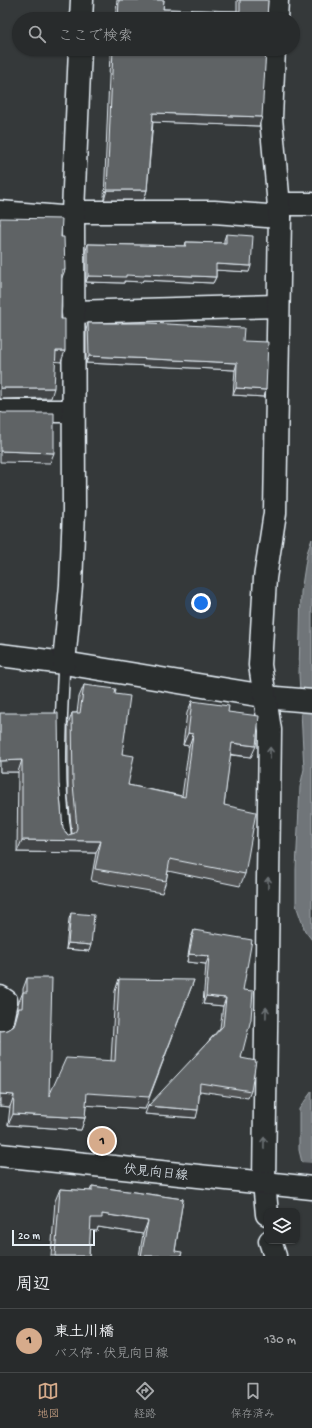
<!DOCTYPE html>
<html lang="ja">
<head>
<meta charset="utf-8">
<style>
	:root { --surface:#282b2c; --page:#303334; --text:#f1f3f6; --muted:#a5a7a9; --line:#444748; --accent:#d6ab8b }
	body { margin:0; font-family:"Gochi Hand","Klee One",sans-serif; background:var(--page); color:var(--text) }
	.controls { position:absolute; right:12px; bottom:12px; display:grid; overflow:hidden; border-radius:8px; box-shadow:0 1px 3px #0004 }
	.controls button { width:36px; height:36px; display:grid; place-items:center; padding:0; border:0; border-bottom:1px solid var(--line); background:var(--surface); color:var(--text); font:20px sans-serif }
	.scale { position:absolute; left:12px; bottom:10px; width:83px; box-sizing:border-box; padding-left:4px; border:2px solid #e8f1f8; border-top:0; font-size:11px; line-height:14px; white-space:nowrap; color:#e8f1f8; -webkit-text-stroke:3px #2a2d2e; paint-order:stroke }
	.you { position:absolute; left:201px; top:603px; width:14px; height:14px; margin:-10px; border:3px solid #fff; border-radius:50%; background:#1a73e8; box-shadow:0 0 0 6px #1a73e833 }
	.badge { display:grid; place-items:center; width:26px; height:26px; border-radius:50%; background:var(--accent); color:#111; font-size:13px; font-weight:700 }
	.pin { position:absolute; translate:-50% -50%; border:2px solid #fff; box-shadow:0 1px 4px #0006 }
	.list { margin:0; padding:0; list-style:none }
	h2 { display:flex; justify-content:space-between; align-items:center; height:52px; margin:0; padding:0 16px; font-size:17px }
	h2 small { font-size:13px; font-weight:400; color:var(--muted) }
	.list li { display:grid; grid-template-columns:26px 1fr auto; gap:12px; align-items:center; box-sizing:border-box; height:64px; padding:0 16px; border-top:1px solid var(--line) }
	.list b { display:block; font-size:15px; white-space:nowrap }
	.list p { margin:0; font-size:13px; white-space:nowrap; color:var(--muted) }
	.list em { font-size:13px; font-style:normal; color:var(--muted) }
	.icon { flex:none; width:22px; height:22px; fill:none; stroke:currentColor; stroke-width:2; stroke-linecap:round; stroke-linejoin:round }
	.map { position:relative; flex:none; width:312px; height:1256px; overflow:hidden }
	.search { position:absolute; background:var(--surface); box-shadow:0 1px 3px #0004; left:12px; right:12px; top:12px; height:44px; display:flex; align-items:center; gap:10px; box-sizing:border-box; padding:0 14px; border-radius:22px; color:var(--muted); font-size:15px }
	.sheet { height:116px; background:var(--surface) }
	nav { display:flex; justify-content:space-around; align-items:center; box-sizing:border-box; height:56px; border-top:1px solid var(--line); background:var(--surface); font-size:11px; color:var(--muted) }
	nav a { display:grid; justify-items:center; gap:2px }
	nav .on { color:var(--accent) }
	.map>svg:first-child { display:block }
</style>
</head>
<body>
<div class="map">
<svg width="312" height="1256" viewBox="0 0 312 1256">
	<rect width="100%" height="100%" fill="#35393a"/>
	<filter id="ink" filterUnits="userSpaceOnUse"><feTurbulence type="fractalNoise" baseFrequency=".025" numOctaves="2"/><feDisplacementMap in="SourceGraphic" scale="8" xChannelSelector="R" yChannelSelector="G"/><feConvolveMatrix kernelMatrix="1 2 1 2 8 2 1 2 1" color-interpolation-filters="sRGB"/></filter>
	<g filter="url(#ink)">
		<g fill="#707579" stroke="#a0a7ac">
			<path d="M312,539V940L305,931L296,905V869L300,787L304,769L299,674L301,592L307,553Z"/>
			<path d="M312,1091V1204L299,1150V1109Z"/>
		</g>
		<path fill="#35393a" d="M300,1162L312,1163V1206L310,1204Z"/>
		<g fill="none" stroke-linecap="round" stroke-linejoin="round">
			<g stroke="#e8f1f8" stroke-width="14">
				<path id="lane" d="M64,663C61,722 57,782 66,840"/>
			</g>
			<g stroke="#e8f1f8" stroke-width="25">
				<g id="street">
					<path d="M81,19L82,0"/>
					<path d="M276,19L277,0"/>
					<path d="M279,204H312"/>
					<path d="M0,212L73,218"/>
					<path d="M73,212H214L280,217"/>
					<path d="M73,312L277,306"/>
					<path d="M0,411H73"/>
					<path d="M0,655L64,663L276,698L312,701"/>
					<path d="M64,663L71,585L74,510L73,212L80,49"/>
					<path d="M0,997L6,1001L0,1030"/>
					<path d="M267,1214L264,1182L270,730L260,665L265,578L275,513L280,217L271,118L274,49"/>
					<path d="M270,1241L275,1256"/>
				</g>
			</g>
			<g stroke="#e8f1f8" stroke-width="25">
				<path id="secondary" d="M0,1155L312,1188"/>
			</g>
			<use href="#lane" stroke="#2a2d2e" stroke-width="11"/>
			<use href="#street" stroke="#2a2d2e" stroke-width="22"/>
			<use href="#secondary" stroke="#2a2d2e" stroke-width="22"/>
		</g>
		<g fill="#525557" stroke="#e8f1f8">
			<path d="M117,0H164L163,9L237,11V0H268L267,19H115Z"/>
			<path d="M112,49H266L259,126L153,122L147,190L144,200H104L110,53Z"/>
			<path d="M226,234L249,272L216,270V277L213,283L143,280L142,282L124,281V283L86,282V250L88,244L185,246L186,242L224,243V240Z"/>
			<path d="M88,323L243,341L266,390L264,397L233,395L235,370L86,363V330Z"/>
			<path d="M84,685L115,694L122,754L128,785L182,796L189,746L183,745L187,713L192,701L228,712L251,757L230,755L224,805L245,874L240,886L168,871L166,881L162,893L91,881L96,853L17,852L18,772H0V713L59,785L63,829L68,835L72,834L68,796V725L72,713H77L79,697Z"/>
			<path d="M71,913L89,951L66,949L69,919Z"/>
			<path d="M194,930L243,990L241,1058L251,1091L248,1098L200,1091L196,1118L145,1114L220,1028L223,1006L203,1004L206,964L187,962L191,938Z"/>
			<path d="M27,978L49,1096L111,1061L115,991L119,979L145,1109L86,1105L85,1118L81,1130L8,1125L10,1107L0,1106V1030L1,1031L8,1030L13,1027L18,1010V1004L23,992V989Z"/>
			<path d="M92,1186L183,1199L175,1251L181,1256H139L143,1234L98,1227L97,1231L90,1230L89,1256H51L55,1201L60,1189L90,1191Z"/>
		</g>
		<g fill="#424547" stroke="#e8f1f8">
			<path d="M153,113L262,117L259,126L150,122Z"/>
			<path d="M107,190H147L144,200H104Z"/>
			<path d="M216,264L251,266L249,272L214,270Z"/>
			<path d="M62,270H65L61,280Z"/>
			<path d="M145,274L216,277L213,283L143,280L142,282L124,281V283L86,282L88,276Z"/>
			<path d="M56,351H65L61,362L52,361Z"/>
			<path d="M89,356L237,363L235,370L86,363Z"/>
			<path d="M3,388H54L51,398L0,399V389Z"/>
			<path d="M236,388L266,390L264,397L233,395Z"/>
			<path d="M0,451L54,453L50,463L0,462Z"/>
			<path d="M188,733L193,734L189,746L183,745Z"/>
			<path d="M232,743L256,746L251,757L228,754Z"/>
			<path d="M22,760L18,772H0V761Z"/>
			<path d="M22,840L101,841L96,853L17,852Z"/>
			<path d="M68,943L91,945L89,951L66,949Z"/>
			<path d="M189,954L209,956L206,964L187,962Z"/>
			<path d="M194,980L145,1109L82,1105L87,1093Z"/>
			<path d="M206,996L226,998L223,1006L203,1004Z"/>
			<path d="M0,1094L14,1095L10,1107L0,1106Z"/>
			<path d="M148,1106L198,1110L196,1118L145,1114Z"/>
			<path d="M13,1114L85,1118L81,1130L8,1125Z"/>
			<path d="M102,1214L148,1221L143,1234L98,1227L97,1231L87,1230L91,1218Z"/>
		</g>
		<g fill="#5f6365" stroke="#e8f1f8">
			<path d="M119,0H164L163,9L240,11V0H268L267,19H118Z"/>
			<path d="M113,49H266L262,117L153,113L147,190H107Z"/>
			<path d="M0,218L62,219L61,237H64L65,270H62L61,319H65V351H56L54,388H3L0,389Z"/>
			<path d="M226,234L253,236L251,266L216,264V277L145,274L144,276L126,275V277L88,276V244L186,246V242L226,243Z"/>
			<path d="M88,323H148L244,328L243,341L268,342L266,390L236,388L237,363L89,356Z"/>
			<path d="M0,412L3,413H54V453L0,451Z"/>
			<path d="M84,685L116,689L115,694L130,696L122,754L134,756L128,785L185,797L193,734L188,733L192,701L229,706L228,712L259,716L256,746L232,743L224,805L256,812L245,874L170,859L166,881L95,869L101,841L22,840V760L0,761V713H58L59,785L63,829L68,835L75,833L77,828L73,784L72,713H80Z"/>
			<path d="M71,913L94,915L91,945L68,943Z"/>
			<path d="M194,930L252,940L243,990L253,991L251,1019L241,1058L256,1061L251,1091L200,1083L198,1110L148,1106L223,1026L226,998L206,996L209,956L189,954Z"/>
			<path d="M27,978H52L49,1096L66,1058L115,1061L119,979L194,980L149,1097L87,1093L85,1118L13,1114L14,1095L0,1094V1030L1,1031L8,1030L14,1026L19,1008H22L23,992H27Z"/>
			<path d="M92,1186L183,1199L175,1251L182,1252L181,1256H141L148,1221L102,1214V1218H91L89,1256H55L60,1189L92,1191Z"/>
		</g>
		<defs><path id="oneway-shaft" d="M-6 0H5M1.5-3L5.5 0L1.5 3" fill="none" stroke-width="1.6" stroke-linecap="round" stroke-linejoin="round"/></defs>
		<g stroke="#6c7275">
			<use href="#oneway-shaft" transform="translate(270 753) rotate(-89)"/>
			<use href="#oneway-shaft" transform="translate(268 883) rotate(-89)"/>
			<use href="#oneway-shaft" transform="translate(266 1013) rotate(-89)"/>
			<use href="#oneway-shaft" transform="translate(264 1143) rotate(-89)"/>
		</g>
	</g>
	<g text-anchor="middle" stroke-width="3" stroke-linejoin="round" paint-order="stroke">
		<g font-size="13" fill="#e8f1f8" stroke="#2a2d2e">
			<text transform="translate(156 1171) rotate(6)" y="5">伏見向日線</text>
		</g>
	</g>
</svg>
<div class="controls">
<button><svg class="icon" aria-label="layers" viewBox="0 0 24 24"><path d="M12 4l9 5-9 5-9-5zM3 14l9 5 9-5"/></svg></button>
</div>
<div class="scale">20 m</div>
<div class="you"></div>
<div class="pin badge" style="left:102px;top:1141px">1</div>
<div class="search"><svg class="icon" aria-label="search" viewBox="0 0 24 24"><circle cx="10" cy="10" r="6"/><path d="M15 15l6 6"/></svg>ここで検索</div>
</div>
<section class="sheet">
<h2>周辺<small></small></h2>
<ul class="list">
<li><span class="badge">1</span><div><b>東土川橋</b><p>バス停 · 伏見向日線</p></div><em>130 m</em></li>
</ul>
</section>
<nav>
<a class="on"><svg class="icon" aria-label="map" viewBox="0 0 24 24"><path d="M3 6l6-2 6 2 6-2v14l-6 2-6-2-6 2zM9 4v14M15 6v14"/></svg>地図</a>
<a><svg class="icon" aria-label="directions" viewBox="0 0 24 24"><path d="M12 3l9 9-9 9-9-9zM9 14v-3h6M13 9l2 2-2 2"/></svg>経路</a>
<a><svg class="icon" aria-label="saved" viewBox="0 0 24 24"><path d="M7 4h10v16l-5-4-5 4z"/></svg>保存済み</a>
</nav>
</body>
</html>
